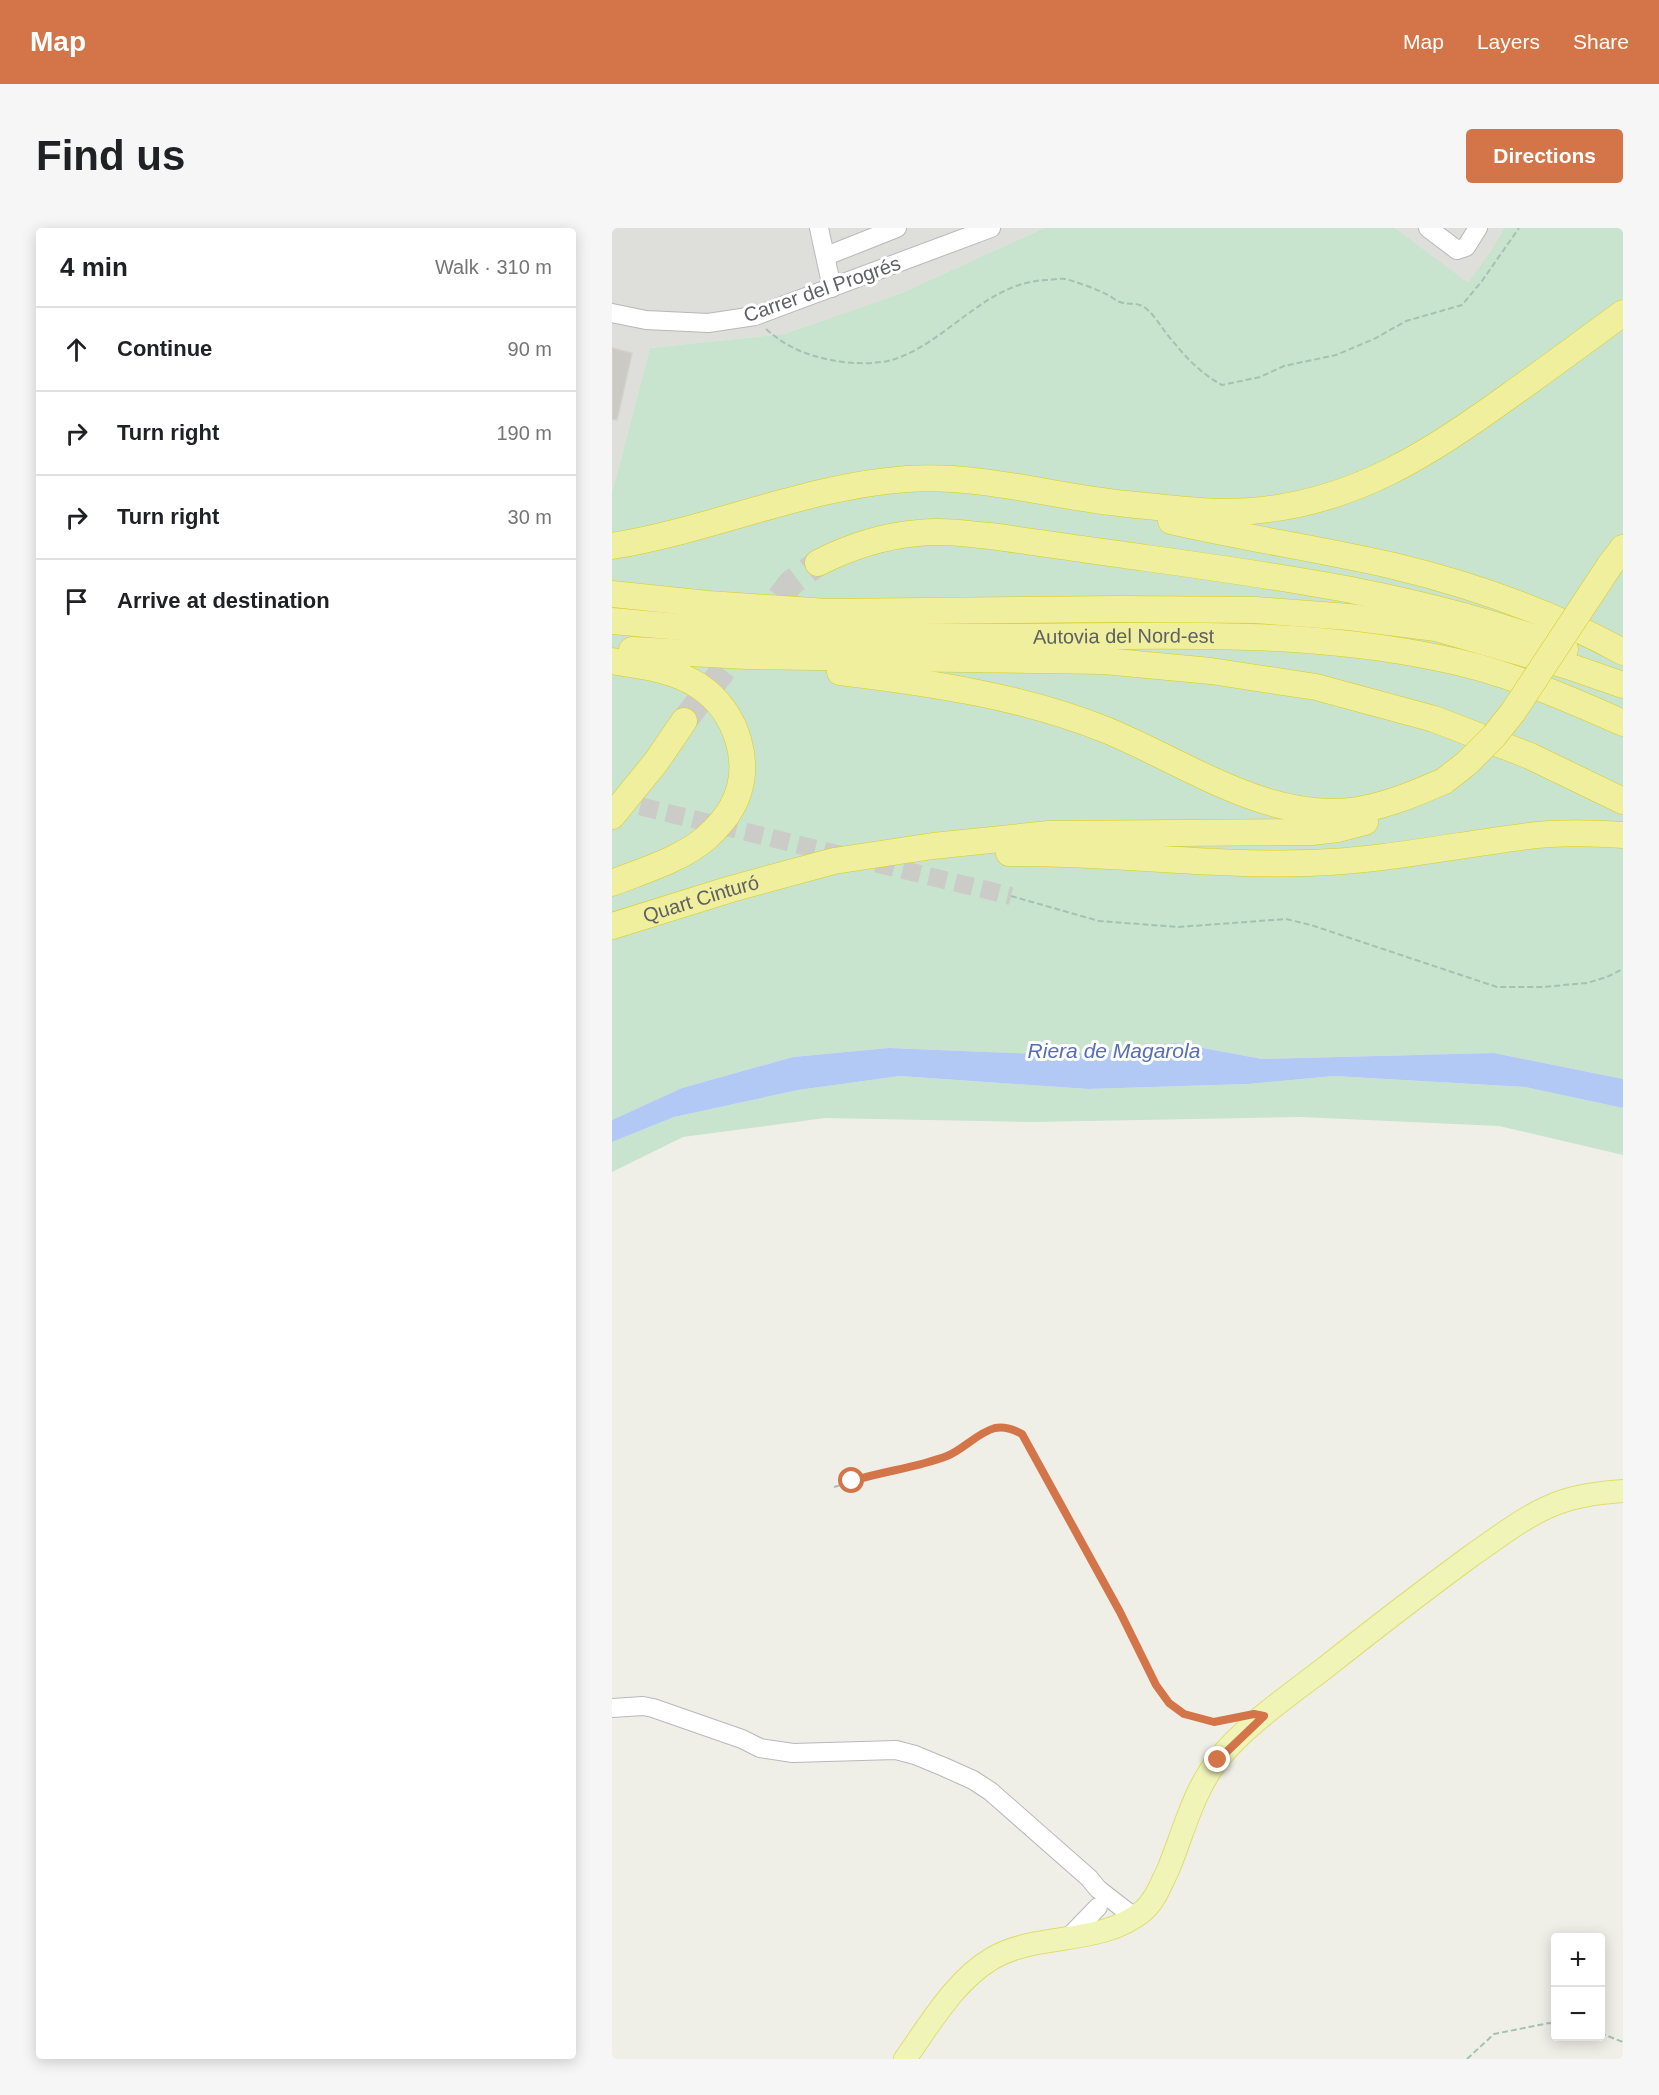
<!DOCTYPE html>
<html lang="en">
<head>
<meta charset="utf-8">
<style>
	:root { --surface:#fff; --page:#f6f6f6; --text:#202124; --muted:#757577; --line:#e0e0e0; --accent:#d47549 }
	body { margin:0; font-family:Helvetica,sans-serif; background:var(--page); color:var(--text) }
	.controls { position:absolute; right:18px; bottom:18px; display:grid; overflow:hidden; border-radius:6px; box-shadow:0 3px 15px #0003 }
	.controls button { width:54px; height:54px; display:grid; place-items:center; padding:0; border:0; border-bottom:2px solid var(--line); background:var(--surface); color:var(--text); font:30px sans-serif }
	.stop { position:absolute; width:18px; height:18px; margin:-14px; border:4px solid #d47549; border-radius:50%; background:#fff }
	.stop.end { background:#d47549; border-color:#fff; box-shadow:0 2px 6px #0008 }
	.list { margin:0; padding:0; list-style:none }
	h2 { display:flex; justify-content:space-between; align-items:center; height:78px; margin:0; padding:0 24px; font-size:26px }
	h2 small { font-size:20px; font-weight:400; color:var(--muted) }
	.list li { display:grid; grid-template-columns:39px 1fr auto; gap:18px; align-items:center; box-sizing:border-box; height:84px; padding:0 24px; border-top:2px solid var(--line) }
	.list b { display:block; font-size:22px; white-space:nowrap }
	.list em { font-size:20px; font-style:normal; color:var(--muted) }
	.icon { flex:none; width:33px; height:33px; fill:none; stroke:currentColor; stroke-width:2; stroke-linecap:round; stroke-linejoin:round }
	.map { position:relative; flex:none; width:1011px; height:1831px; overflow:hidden; border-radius:6px }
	header { display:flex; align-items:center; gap:36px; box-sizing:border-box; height:84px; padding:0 30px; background:var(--accent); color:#fff }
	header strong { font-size:28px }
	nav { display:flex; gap:33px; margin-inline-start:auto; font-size:21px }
	.intro { display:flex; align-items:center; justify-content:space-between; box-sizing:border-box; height:144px; padding:0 36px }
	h1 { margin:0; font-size:42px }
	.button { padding:15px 27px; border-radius:6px; background:var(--accent); color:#fff; font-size:21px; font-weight:700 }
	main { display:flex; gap:36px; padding:0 36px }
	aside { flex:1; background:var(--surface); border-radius:6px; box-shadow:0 3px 15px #0003 }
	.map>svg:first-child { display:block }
</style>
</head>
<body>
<header>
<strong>Map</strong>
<nav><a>Map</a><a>Layers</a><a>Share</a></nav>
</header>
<div class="intro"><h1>Find us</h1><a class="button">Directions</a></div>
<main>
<aside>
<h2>4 min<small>Walk · 310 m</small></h2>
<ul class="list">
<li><svg class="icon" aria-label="ahead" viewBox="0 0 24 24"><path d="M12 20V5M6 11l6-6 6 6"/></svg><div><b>Continue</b></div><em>90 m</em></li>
<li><svg class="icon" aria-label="right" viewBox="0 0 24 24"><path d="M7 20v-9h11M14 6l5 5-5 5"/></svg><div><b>Turn right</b></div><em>190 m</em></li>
<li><svg class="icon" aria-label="right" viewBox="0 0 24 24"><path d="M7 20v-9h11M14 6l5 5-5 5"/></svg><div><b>Turn right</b></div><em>30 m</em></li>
<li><svg class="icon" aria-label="arrive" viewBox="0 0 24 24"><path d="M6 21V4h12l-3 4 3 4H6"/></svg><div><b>Arrive at destination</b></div></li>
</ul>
</aside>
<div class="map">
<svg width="1011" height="1831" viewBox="0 0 1011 1831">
	<rect width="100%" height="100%" fill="#efefe8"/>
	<g fill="#dededa">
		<path d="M0,0H432L287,66L172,106L38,120L0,265Z"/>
		<path d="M783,0H892L878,24L856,56Z"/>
	</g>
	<g fill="#c8e3ce">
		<path d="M432,0H783L856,55L878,24L892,0H1011V851L882,825L650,831L564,815L451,827L277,820L181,829L70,860L0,892V265L38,120L172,106L287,66Z"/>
		<path d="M288,848L476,861L636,856L722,848L913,859L1011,880V927L887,898L689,889L420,894L213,890L71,909L0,944V914L62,889L186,862Z"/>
	</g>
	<path fill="#b2c8f5" d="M564,815L650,831L882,825L1011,851V880L913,859L722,848L636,856L476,861L288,848L186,862L62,889L0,914V892L70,860L181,829L277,820L451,827Z"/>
	<path fill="#cbcac4" stroke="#d3d2c7" stroke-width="1.5" d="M0,120L20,125L5,192L0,191Z"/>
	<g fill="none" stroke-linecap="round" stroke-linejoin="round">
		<path stroke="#cbcbc8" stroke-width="18" stroke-dasharray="18 9" stroke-linecap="butt" d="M2,572L399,668"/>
		<path stroke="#cbcbc8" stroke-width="26" stroke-dasharray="26 13" stroke-linecap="butt" d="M72,493L179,355L206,335"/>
		<g stroke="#b8b8bc" stroke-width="20">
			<g id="minor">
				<path d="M207,0L220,60"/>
				<path d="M816,0L845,22L854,19L866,0"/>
				<path d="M214,28L285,0"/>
				<path d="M0,85L34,92L96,95L143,88L379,0"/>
				<path d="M0,1480L31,1478L41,1480L130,1511L148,1520L181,1525L284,1522L303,1527L332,1539L361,1552L378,1563L477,1650L486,1661L522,1689"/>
				<path d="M456,1710L486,1679"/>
			</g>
		</g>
		<g stroke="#e0dc70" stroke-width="24">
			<path id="major" d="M293,1831C318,1796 343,1752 381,1730C426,1704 489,1718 531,1683C543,1673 549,1656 556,1642C571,1606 581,1564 605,1533C632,1498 679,1466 714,1439C762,1401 810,1364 859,1328C884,1311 909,1291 936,1279C960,1268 985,1265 1011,1263"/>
		</g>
		<g stroke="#d9cc1e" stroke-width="27">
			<g id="highway">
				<path d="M559,293C633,310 708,321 782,338C861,357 940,385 1011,424"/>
				<path d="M0,318C100,302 194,258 295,251C370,246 442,269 515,276C556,280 598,286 639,283C742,275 816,226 897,168C935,141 973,113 1011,85"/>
				<path d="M206,335C237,319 272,308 306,305C330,302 355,306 378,308C416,313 454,319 491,324C647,346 805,364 953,421"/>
				<path d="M998,337L1011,320"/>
				<path d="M0,366L96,376L215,384L508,381L643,382L737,389L824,400L956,438L1011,457"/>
				<path id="s1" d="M0,393C120,405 240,409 360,409C516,410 673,398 827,430C890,442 953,469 1011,495"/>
				<path d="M20,422L135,428L492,433L599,443L704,459L822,491L918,528L1011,573"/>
				<path d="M0,433C30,438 61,441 87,458C125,483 143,538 120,579C114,590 104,601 94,610C70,631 30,643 0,655"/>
				<path d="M228,444C319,455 409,468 494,502C573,534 657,596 746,582C777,577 804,565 832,553"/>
				<path d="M0,588L44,534L72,493"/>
				<path d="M397,625C497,624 596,638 696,635C773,633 848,616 925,607C953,604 983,605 1011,607"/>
				<path id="s2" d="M0,698L119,661L222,633L321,618L437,606L700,604L726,601L753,594"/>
			</g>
		</g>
		<g stroke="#a2c3b3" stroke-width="2" stroke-dasharray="6 3" stroke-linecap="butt">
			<path d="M154,101C174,119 194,127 219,132C239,136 264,137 283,131C338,112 374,54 435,52C441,52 448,50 453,51C463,53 487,62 496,67C500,69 504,73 508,74C519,78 525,72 537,83C543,89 549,98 554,105C571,126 586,144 610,157L648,149L672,138L724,127L762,111L794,93L850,77L870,53L907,0"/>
			<path d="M399,668L487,693L566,699L674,691L699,697L885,759H930L975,755L995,749L1011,741"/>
			<path d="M222,1259C259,1248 298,1243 335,1228C352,1221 365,1205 383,1200C393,1198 401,1202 409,1206L508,1384L544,1457C565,1487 583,1498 619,1490"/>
			<path d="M988,1805L1011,1814"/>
			<path d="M855,1831L882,1806L937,1795L944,1796"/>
		</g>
		<use href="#minor" stroke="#fff" stroke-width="18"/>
		<use href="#major" stroke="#f0f5b7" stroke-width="22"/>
		<use href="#highway" stroke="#f0ef9e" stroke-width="26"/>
		<g stroke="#d9cc1e" stroke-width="27" stroke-linecap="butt">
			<path id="highway-bridge" d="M832,553L855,535L882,508L901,484L998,337"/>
		</g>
		<use href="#highway-bridge" stroke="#f0ef9e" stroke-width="26"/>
	</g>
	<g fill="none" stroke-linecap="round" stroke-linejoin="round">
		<path stroke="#d47549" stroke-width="8" d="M240,1253C271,1243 304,1240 335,1228C352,1221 365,1205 383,1200C393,1198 401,1201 410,1206L508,1384L544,1457L557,1475L572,1486L602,1494L642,1486L652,1488L606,1532"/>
	</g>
	<g text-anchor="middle" stroke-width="6" stroke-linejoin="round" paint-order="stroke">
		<g font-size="20" fill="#5f6066" stroke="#fff">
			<text transform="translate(210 61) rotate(-19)" y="7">Carrer del Progrés</text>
			<text dy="7" stroke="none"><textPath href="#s1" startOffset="512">Autovia del Nord-est</textPath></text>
			<text dy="7" stroke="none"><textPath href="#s2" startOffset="93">Quart Cinturó</textPath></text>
		</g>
		<g font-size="21" font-style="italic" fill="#576eb6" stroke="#fff">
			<text x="502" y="830">Riera de Magarola</text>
		</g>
	</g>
</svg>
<div class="controls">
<button>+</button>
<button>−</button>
</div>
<div class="stop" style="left:240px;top:1253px"></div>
<div class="stop end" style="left:606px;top:1532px"></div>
</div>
</main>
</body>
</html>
